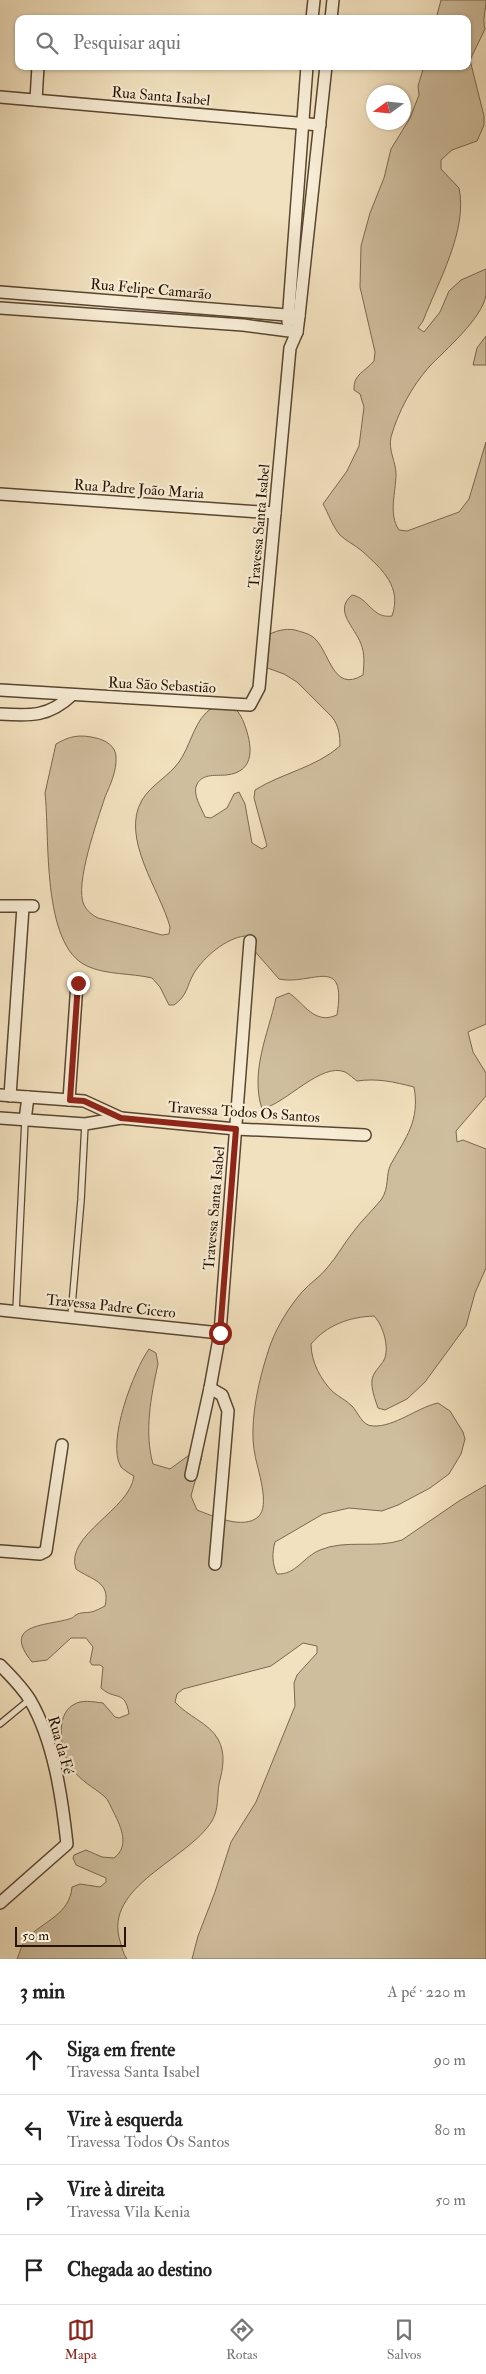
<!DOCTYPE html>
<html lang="pt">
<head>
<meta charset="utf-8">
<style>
	:root { --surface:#fff; --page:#f6f6f6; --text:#222; --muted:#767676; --line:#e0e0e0; --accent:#8f2418 }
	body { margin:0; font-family:"IM FELL Double Pica",serif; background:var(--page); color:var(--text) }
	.compass { position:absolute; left:366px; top:85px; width:45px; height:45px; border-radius:50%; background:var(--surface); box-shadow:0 1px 4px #0004; rotate:255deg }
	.scale { position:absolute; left:15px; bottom:12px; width:111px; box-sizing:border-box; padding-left:5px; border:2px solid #261300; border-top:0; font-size:14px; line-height:18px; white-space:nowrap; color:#261300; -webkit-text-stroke:4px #f7ecd5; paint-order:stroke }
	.stop { position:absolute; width:15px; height:15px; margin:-11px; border:4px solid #8f2418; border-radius:50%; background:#fff }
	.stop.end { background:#8f2418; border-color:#fff; box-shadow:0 1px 5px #0008 }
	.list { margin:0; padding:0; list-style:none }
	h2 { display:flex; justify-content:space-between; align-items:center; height:65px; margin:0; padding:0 20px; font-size:21px }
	h2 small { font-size:16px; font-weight:400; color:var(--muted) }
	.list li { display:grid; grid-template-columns:32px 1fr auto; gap:15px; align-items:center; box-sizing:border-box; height:70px; padding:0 20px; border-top:1px solid var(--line) }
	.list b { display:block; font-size:19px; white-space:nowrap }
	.list p { margin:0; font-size:16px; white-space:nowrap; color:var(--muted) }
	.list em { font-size:16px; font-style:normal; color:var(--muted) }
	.icon { flex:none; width:28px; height:28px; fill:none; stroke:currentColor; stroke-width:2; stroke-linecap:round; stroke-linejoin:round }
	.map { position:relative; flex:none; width:486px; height:1959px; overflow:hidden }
	.search { position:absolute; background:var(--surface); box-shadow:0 1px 4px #0004; left:15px; right:15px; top:15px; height:55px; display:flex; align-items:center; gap:12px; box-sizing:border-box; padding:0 18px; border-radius:10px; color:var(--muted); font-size:19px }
	.sheet { height:345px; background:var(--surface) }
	nav { display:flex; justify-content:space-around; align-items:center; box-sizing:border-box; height:70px; border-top:1px solid var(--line); background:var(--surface); font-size:14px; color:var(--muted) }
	nav a { display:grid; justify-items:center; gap:2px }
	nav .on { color:var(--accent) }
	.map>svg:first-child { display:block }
</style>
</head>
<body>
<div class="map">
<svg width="486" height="1959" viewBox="0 0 486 1959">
	<rect width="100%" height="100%" fill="#f2e1be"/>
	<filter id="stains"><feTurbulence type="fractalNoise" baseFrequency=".004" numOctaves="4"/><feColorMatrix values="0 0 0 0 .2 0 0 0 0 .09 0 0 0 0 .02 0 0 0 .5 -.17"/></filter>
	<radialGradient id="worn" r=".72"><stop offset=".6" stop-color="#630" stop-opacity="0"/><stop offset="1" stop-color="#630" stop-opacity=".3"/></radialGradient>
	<g fill="#cfbe9e" stroke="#7a684f">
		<path d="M441,0H486C486,11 482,19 485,29L470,60L484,116V125L477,141L452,150L441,160V169L459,188C468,230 438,282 423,321L418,328L424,332L440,312L449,291L461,280L486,269C486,277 486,287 486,295C482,319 445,350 429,367C412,386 398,412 391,437C388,450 396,462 396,474C396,492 388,514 399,530L407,531L459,512L469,499L486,442V1024L468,1032L473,1052L486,1073V1096L456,1131L457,1142L463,1140L486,1149V1268L475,1293L466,1326L425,1382L407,1399L385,1410L378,1408C375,1399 371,1389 372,1380C373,1372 380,1367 384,1360C390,1348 383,1325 374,1316C349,1317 327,1325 311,1344C311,1362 321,1380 333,1392C339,1397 346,1400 352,1406C358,1412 362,1426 373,1426C395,1427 416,1408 438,1403L450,1411L463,1432L465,1439L461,1454L449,1474L430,1488L398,1505L382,1511L349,1508L323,1514L275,1542C272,1553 272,1564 277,1574C296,1575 303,1557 320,1550C346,1539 376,1549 402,1540L459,1501L486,1485V1959H192L198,1936L215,1892L231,1842L256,1802L295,1706L294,1683L297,1675L317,1653V1646L303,1643L271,1666L183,1689L177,1694L175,1702C187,1716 209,1723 218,1739C226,1754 223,1768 219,1784C217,1796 219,1809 212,1821C188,1860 103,1886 120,1941C122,1947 123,1954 127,1959H17C20,1952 22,1943 27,1938C44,1921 70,1914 72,1887L80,1884L100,1887L106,1882V1878L76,1865L73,1858L74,1855L86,1850L102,1857L114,1858C130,1846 121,1827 114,1813C111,1808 109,1800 104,1796C93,1787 81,1781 72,1769C61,1754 54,1716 73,1705C82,1699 93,1702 103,1703L115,1717L119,1718L129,1714C125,1689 115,1701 101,1688L103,1667L100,1665H92L90,1662L93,1647L86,1638H71L47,1660L32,1662C1,1624 45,1626 69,1619C75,1617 71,1618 76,1615C80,1612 86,1613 91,1612C96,1611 101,1608 105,1606C111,1581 91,1580 76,1569C64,1535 130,1510 134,1476C130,1474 124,1470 121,1467C106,1442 134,1370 149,1349L156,1353L158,1364C151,1396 144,1432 153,1464L170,1469L196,1450L202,1456L191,1496L197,1510C213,1516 243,1530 258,1517C271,1506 257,1468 255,1455C248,1422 260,1374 271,1343C278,1325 289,1307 302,1292C310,1283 320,1277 327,1268C337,1257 344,1243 354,1231C362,1220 372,1211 381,1200C390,1187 385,1175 391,1164C406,1137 420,1121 414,1087C394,1082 378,1078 357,1081C354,1079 349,1074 345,1072C321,1062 287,1103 262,1109C250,1072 268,1034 276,998L289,993C305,1004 314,1025 337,1015C347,953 312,986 279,979C272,971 265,963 258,955C252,948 253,941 245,936C226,938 204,957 194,973C186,987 188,995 174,1005H169L160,987L152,978C131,973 106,975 87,966C41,945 50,836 45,793L56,744C70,736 79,734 96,738C105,740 116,746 116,757C117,771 110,785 105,797C98,819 74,885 84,905C87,911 92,915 98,918L162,935L169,934L170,927C160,890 120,838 142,800C151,785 169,776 179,762C189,748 194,725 205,714C209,709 218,705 224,702C235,706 240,713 244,723C252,744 257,772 226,775C217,776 203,773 197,784C192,794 201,807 205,817L211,818L227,808L234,794L239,792L245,804L252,843L262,849L267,846L254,798L255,790C282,773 315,768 340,746C340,736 339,726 332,717L297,682L284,674L262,666L266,636C275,631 285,628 295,630C301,632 308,633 313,637C330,650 332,694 363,675C364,664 365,654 361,644C355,627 333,611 352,595C369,598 372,619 392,616C402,587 383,570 362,551C355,545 346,541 340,535C333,527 328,513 323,504L347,471L359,446L364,407L360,394L354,390C353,374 365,372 374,361L375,352L360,287L361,246L370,213L384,178L391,149L410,118L419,95L418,86L424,66H467V19H436Z"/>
		<path d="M486,336V365H473L477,348Z"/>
	</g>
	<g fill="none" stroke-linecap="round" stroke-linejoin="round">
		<g stroke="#594630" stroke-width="8">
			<g id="lane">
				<path d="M16,1311L25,1120"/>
				<path d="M71,1317L81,1200L85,1124"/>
				<path d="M0,1724L29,1700"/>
			</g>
		</g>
		<g stroke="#594630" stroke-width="14">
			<g id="street">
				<path d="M312,19L314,0"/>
				<path d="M331,19L333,0"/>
				<path d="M0,97L320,125"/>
				<path d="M36,100L38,66"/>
				<path d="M0,292L299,316"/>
				<path d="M0,308L243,325L297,332"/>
				<path d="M288,322L307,66"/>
				<path d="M0,494L275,513"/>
				<path d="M0,690L250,705L259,688L290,348L297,332L299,316L326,66"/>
				<path d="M0,714C30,716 49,717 72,695"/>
				<path d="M0,906H33"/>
				<path d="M0,1095L84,1101L121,1118"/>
				<path d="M10,1096L23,907"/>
				<path d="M69,1100L77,983"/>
				<path d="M0,1118L85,1124L121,1118L236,1129L365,1135"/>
				<path d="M25,1120L28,1097"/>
				<path d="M0,1310L220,1333"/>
				<path d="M210,1388L222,1395L228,1411L215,1564"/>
				<path d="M191,1475L210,1388L220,1333L250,941"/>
				<path d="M0,1551L40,1554L46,1551L62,1445"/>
				<path d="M0,1665C11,1676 22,1687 30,1700C54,1741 62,1798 67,1844L0,1903"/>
			</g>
		</g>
		<use href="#lane" stroke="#f7ecd5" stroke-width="5.5"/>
		<use href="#street" stroke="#f7ecd5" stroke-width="11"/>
	</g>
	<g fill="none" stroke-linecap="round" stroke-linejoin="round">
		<path stroke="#8f2418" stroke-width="6" d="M78,983L70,1100L84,1101L121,1118L236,1129L220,1333"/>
	</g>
	<g text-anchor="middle" stroke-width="4.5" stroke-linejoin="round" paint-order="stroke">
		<g font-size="15" fill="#261300" stroke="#f7ecd5">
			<text transform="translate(161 96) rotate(5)" y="5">Rua Santa Isabel</text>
			<text transform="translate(151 289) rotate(5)" y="5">Rua Felipe Camarão</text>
			<text transform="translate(139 489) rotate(4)" y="5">Rua Padre João Maria</text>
			<text transform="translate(259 526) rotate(-85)" y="5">Travessa Santa Isabel</text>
			<text transform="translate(162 685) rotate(3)" y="5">Rua São Sebastião</text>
			<text transform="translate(244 1112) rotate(4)" y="5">Travessa Todos Os Santos</text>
			<text transform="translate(214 1208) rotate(-85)" y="5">Travessa Santa Isabel</text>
			<text transform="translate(111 1306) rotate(6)" y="5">Travessa Padre Cicero</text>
			<text transform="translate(61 1745) rotate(74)" y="5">Rua da Fé</text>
		</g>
	</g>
	<rect width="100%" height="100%" filter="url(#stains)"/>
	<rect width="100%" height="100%" fill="url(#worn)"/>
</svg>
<svg class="compass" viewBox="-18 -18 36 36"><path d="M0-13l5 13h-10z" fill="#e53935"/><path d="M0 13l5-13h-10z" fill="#767676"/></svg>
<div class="scale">50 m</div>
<div class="stop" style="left:220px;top:1333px"></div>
<div class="stop end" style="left:78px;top:983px"></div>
<div class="search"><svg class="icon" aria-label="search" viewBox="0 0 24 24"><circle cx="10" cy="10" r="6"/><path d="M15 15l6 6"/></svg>Pesquisar aqui</div>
</div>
<section class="sheet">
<h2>3 min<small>A pé · 220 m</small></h2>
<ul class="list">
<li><svg class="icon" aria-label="ahead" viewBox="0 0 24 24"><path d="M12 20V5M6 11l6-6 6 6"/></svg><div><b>Siga em frente</b><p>Travessa Santa Isabel</p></div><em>90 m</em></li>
<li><svg class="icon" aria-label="left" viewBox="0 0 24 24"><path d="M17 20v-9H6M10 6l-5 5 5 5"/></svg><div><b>Vire à esquerda</b><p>Travessa Todos Os Santos</p></div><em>80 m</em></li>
<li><svg class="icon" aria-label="right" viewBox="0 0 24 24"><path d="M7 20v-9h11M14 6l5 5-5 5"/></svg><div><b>Vire à direita</b><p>Travessa Vila Kenia</p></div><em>50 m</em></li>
<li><svg class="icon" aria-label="arrive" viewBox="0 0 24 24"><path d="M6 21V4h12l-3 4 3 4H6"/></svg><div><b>Chegada ao destino</b></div></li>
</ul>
</section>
<nav>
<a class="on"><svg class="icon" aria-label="map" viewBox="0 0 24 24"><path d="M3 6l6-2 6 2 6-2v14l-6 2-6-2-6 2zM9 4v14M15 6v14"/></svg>Mapa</a>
<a><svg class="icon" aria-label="directions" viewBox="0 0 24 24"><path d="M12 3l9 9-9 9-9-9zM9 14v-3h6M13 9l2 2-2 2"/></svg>Rotas</a>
<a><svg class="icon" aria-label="saved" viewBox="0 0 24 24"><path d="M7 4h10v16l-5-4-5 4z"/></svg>Salvos</a>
</nav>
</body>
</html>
